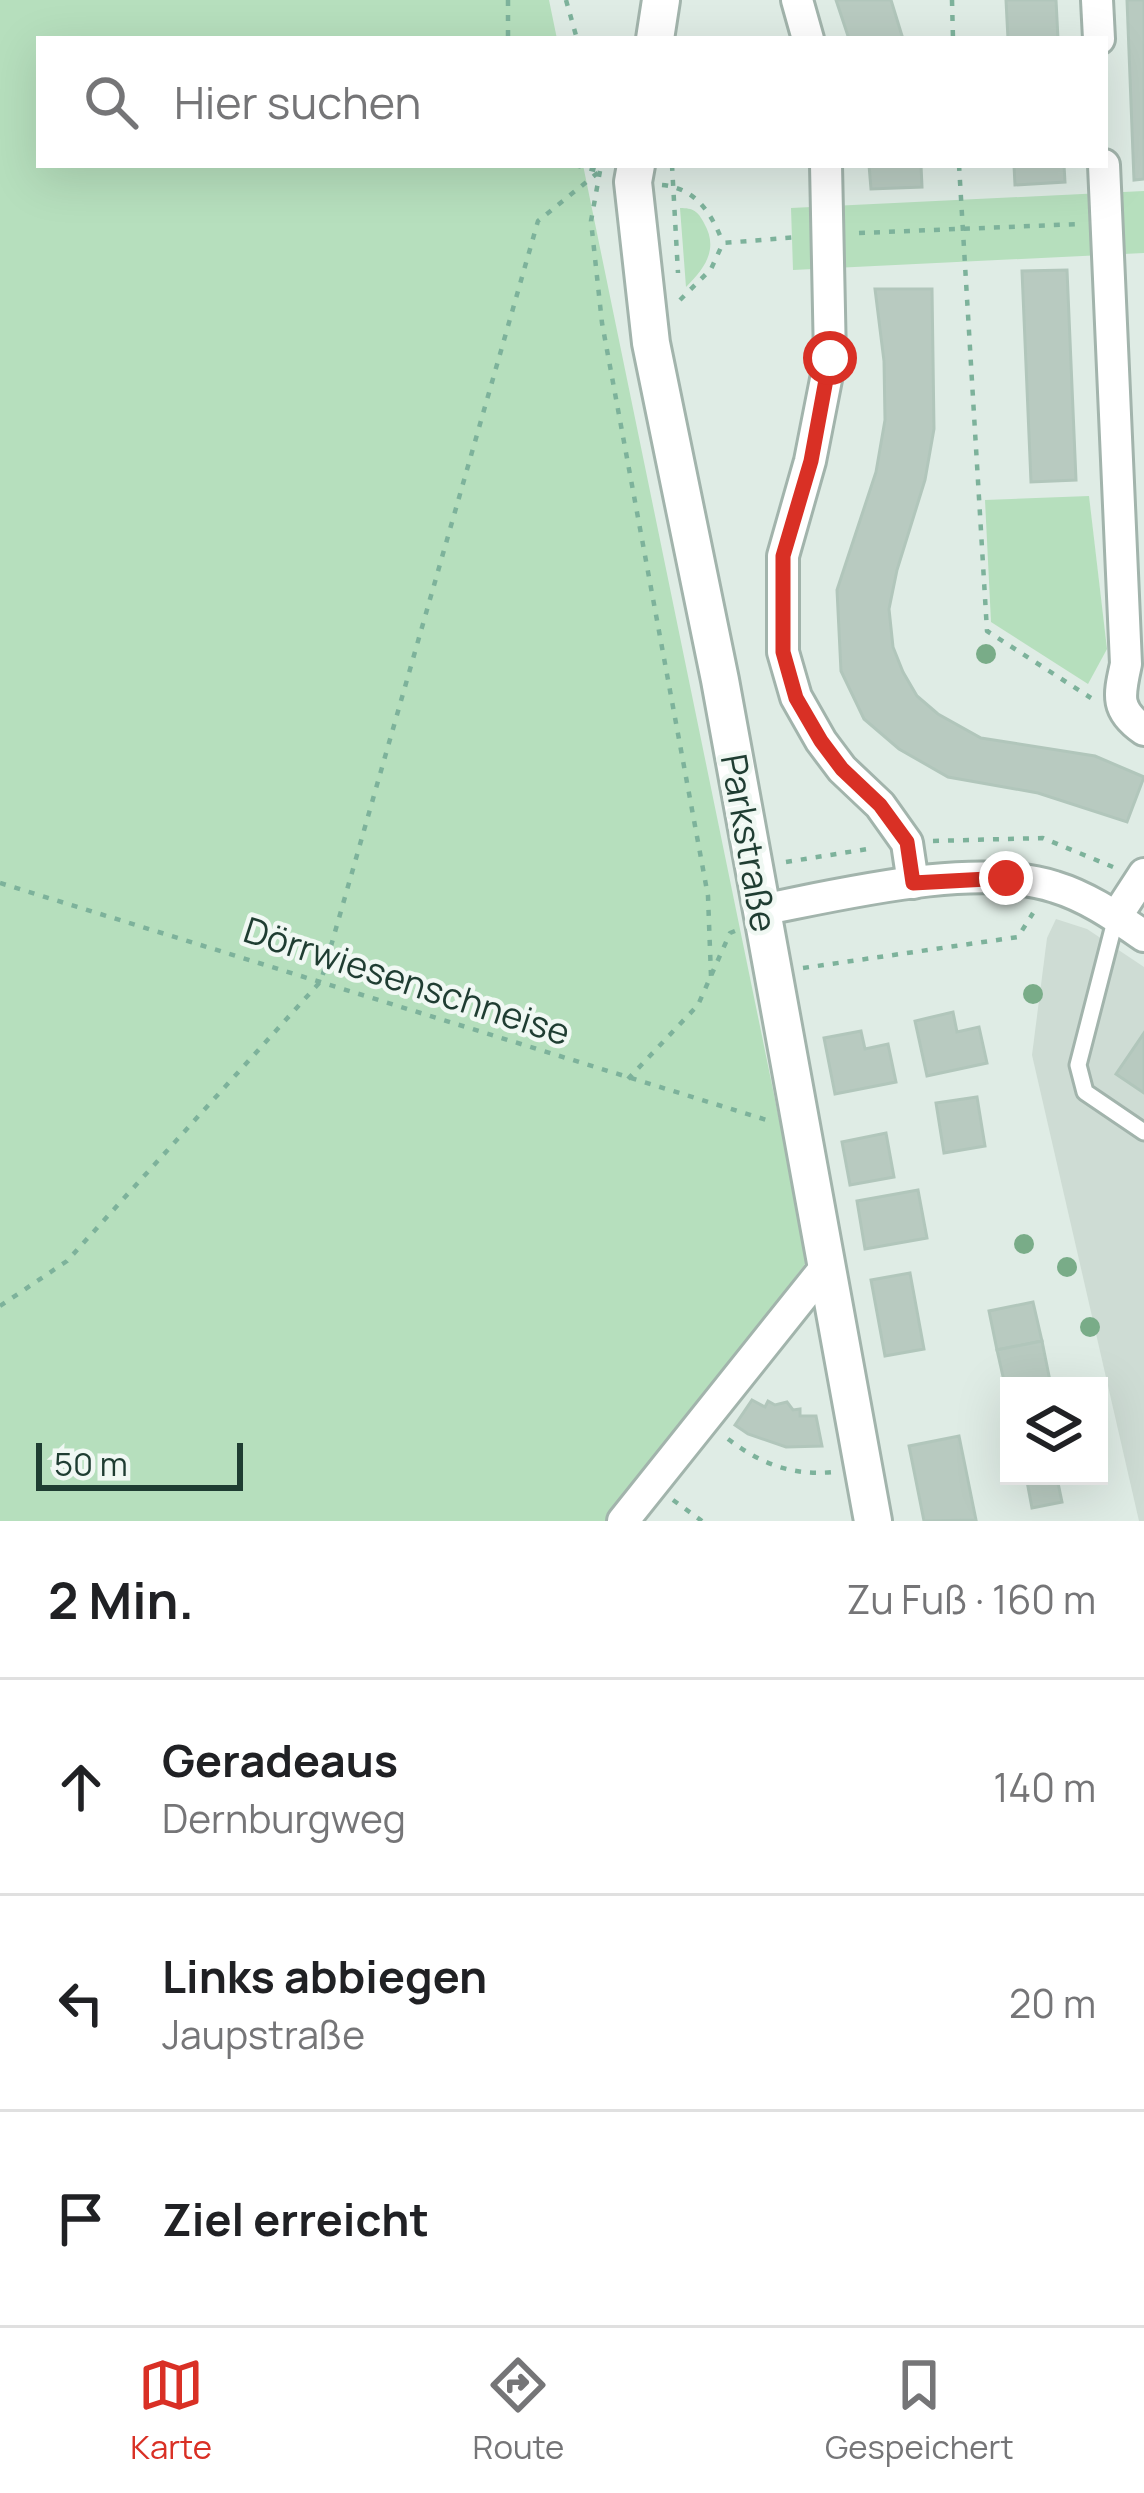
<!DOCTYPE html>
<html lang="de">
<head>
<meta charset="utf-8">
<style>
	:root { --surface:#fff; --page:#f2f2f2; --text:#202124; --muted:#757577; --line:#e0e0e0; --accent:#d93025 }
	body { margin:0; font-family:Manrope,sans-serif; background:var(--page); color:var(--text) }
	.controls { position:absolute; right:36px; bottom:36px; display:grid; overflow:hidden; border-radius:0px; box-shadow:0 12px 48px #0002 }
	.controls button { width:108px; height:108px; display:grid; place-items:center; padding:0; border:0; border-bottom:3px solid var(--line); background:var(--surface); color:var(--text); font:60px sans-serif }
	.scale { position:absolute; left:36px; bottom:30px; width:207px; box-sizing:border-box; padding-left:12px; border:6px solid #1f3d32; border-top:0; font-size:33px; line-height:42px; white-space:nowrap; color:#1f3d32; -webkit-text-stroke:9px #f0f8f3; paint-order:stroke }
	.stop { position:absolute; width:36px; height:36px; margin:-27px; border:9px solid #d93025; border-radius:50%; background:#fff }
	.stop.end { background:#d93025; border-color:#fff; box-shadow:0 3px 12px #0008 }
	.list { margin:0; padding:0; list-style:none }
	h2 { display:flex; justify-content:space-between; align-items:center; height:156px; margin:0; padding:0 48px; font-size:51px }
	h2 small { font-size:39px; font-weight:400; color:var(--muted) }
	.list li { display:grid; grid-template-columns:78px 1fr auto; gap:36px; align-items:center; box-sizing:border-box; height:216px; padding:0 48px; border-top:3px solid var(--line) }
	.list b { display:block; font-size:45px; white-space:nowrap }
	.list p { margin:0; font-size:39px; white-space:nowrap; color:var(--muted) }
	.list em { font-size:39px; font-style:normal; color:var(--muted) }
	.icon { flex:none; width:66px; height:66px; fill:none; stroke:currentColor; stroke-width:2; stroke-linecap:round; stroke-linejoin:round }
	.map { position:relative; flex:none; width:1144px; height:1521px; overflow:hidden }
	.search { position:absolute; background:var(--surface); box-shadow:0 12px 48px #0002; left:36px; right:36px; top:36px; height:132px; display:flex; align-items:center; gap:30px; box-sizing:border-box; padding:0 42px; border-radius:0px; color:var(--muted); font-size:45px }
	.sheet { height:804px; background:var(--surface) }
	nav { display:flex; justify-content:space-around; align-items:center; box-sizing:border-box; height:168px; border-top:3px solid var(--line); background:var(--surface); font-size:33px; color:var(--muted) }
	nav a { display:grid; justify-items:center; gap:6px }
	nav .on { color:var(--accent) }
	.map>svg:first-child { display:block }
</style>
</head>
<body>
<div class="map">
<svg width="1144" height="1521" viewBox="0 0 1144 1521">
	<rect width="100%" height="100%" fill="#dfece5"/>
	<path fill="#cedcd4" d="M1056,919L1087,929L1144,967V1521H1139L1032,1055L1047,938Z"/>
	<g fill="#b6dfbd">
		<path d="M0,0H549L557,39H39V165H583L808,1260L611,1521H0Z"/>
		<path d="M1144,191V253L793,270L791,208Z"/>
		<path d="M680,208C693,208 698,211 704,223C719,249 705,268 686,287Z"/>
		<path d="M1089,496L1107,649L1088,684L991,622L985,500Z"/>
	</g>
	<g fill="#b8cac0" stroke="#b1c6bb" stroke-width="3">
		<path d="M836,0H891L903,39H849Z"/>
		<path d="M1006,0H1056L1058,39H1008Z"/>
		<path d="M1127,0H1144V179L1134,180Z"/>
		<path d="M869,165H921L922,187L871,189Z"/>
		<path d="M1014,165H1064L1065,182L1015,185Z"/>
		<path d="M1067,270L1076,480L1031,482L1022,271Z"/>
		<path d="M875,289H932L934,429L925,480L897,570L889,609L893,647L903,672L917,696L938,714L981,738L1095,756L1144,777L1127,822L1038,793L948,777L899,749L864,719L841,671L837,590L876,472L885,420L884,361Z"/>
		<path d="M953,1012L957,1032L979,1027L987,1063L927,1076L915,1021Z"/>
		<path d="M861,1031L865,1049L888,1044L896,1082L835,1094L824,1038Z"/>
		<path d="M1144,1033V1093L1116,1074Z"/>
		<path d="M977,1097L985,1146L944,1153L936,1103Z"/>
		<path d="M886,1133L894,1177L850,1185L842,1142Z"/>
		<path d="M918,1190L927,1238L865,1249L857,1201Z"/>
		<path d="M910,1273L924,1349L885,1356L871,1280Z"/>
		<path d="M1033,1302L1042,1341L997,1350L989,1311Z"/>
		<path d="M1042,1341L1051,1386H1009V1403L997,1350Z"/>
		<path d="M752,1400L765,1407L768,1401L775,1405L787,1402L793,1410L800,1409V1416H816L822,1446L786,1447L748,1434L735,1425Z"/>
		<path d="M959,1436L976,1520L924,1521L909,1446Z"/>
		<path d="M1026,1476H1065L1057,1478L1062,1502L1032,1508Z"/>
	</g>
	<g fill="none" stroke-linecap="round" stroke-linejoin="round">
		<g stroke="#a2b4ac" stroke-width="21">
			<path id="service" d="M1116,917L1078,1065L1085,1092L1144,1132"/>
		</g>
		<g stroke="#a2b4ac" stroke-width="36">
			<g id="minor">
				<path d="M797,0L808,39"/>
				<path d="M1097,0L1099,39"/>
				<path d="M826,165L830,359L810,461L783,556V652L796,697L821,741L842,769L880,805L907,843L913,883"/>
				<path d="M1104,165L1126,664C1119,696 1115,710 1144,730"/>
				<path d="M761,910C843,894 976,861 1055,887C1088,897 1116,917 1144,936"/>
				<path d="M1116,917L1144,874"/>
				<path d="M623,1521L825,1268"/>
			</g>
		</g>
		<g stroke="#a2b4ac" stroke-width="42">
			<g id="tertiary">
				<path d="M655,39L661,0"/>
				<path d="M636,165L633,182L651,343L720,680L873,1521"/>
			</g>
		</g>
		<g stroke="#7db29b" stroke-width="4.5" stroke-dasharray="6 9" stroke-linecap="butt">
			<path d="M508,0V39"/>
			<path d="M566,0L577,39"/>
			<path d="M952,0L953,39"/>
			<path d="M575,165L599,171"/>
			<path d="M672,165L678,273"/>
			<path d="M959,165L987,631L1091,698"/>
			<path d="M600,171L591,221L602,323L708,896L711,976"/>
			<path d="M662,185C696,188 712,214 723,243"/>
			<path d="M859,233L1081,224"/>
			<path d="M680,300L711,269L723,243L799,237"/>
			<path d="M933,841L1043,838L1113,867"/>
			<path d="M786,862L874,848"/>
			<path d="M0,883L770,1121"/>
			<path d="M803,968L1018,937L1033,913"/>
			<path d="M628,1079L698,1005L730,933L735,931"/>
			<path d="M0,1306L67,1261L321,981L538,221L600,171"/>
			<path d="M728,1439C761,1464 792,1476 834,1472"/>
			<path d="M673,1500L702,1521"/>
		</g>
		<use href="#service" stroke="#fff" stroke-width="15"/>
		<use href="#minor" stroke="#fff" stroke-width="30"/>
		<use href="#tertiary" stroke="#fff" stroke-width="36"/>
	</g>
	<g fill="#79ac88">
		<circle cx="986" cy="654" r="10"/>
		<circle cx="1033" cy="994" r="10"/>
		<circle cx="1024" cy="1244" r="10"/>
		<circle cx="1067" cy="1267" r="10"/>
		<circle cx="1090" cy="1327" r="10"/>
	</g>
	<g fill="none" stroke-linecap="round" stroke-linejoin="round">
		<path stroke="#d93025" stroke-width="15" d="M830,358L811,461L783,556V652L796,698L821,741L842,769L880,805L907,842L913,883L1006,878"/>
	</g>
	<g text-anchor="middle" stroke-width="9" stroke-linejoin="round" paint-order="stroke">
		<g font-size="36" fill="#1f3d32" stroke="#f0f8f3">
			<text transform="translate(749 843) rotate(80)" y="13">Parkstraße</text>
			<text transform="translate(407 981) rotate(18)" y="13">Dörrwiesenschneise</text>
		</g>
	</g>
</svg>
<div class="controls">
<button><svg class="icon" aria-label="layers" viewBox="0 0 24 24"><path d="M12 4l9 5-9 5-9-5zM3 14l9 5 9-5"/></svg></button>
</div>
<div class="scale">50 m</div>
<div class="stop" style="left:830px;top:358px"></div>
<div class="stop end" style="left:1006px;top:878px"></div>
<div class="search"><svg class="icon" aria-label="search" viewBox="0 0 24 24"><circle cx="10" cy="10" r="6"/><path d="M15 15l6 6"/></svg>Hier suchen</div>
</div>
<section class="sheet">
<h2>2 Min.<small>Zu Fuß · 160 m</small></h2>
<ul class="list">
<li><svg class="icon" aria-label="ahead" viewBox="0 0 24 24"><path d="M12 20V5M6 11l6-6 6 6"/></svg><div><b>Geradeaus</b><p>Dernburgweg</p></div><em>140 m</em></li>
<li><svg class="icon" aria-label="left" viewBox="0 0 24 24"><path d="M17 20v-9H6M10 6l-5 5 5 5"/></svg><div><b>Links abbiegen</b><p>Jaupstraße</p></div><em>20 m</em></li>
<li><svg class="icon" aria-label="arrive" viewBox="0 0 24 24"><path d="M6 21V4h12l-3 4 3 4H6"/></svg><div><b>Ziel erreicht</b></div></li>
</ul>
</section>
<nav>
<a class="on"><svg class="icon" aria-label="map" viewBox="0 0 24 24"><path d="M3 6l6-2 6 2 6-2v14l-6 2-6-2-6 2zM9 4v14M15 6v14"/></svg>Karte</a>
<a><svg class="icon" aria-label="directions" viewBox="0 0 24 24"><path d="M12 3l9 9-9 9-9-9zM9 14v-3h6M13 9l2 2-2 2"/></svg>Route</a>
<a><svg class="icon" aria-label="saved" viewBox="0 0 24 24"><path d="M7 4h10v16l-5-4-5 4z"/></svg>Gespeichert</a>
</nav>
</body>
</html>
